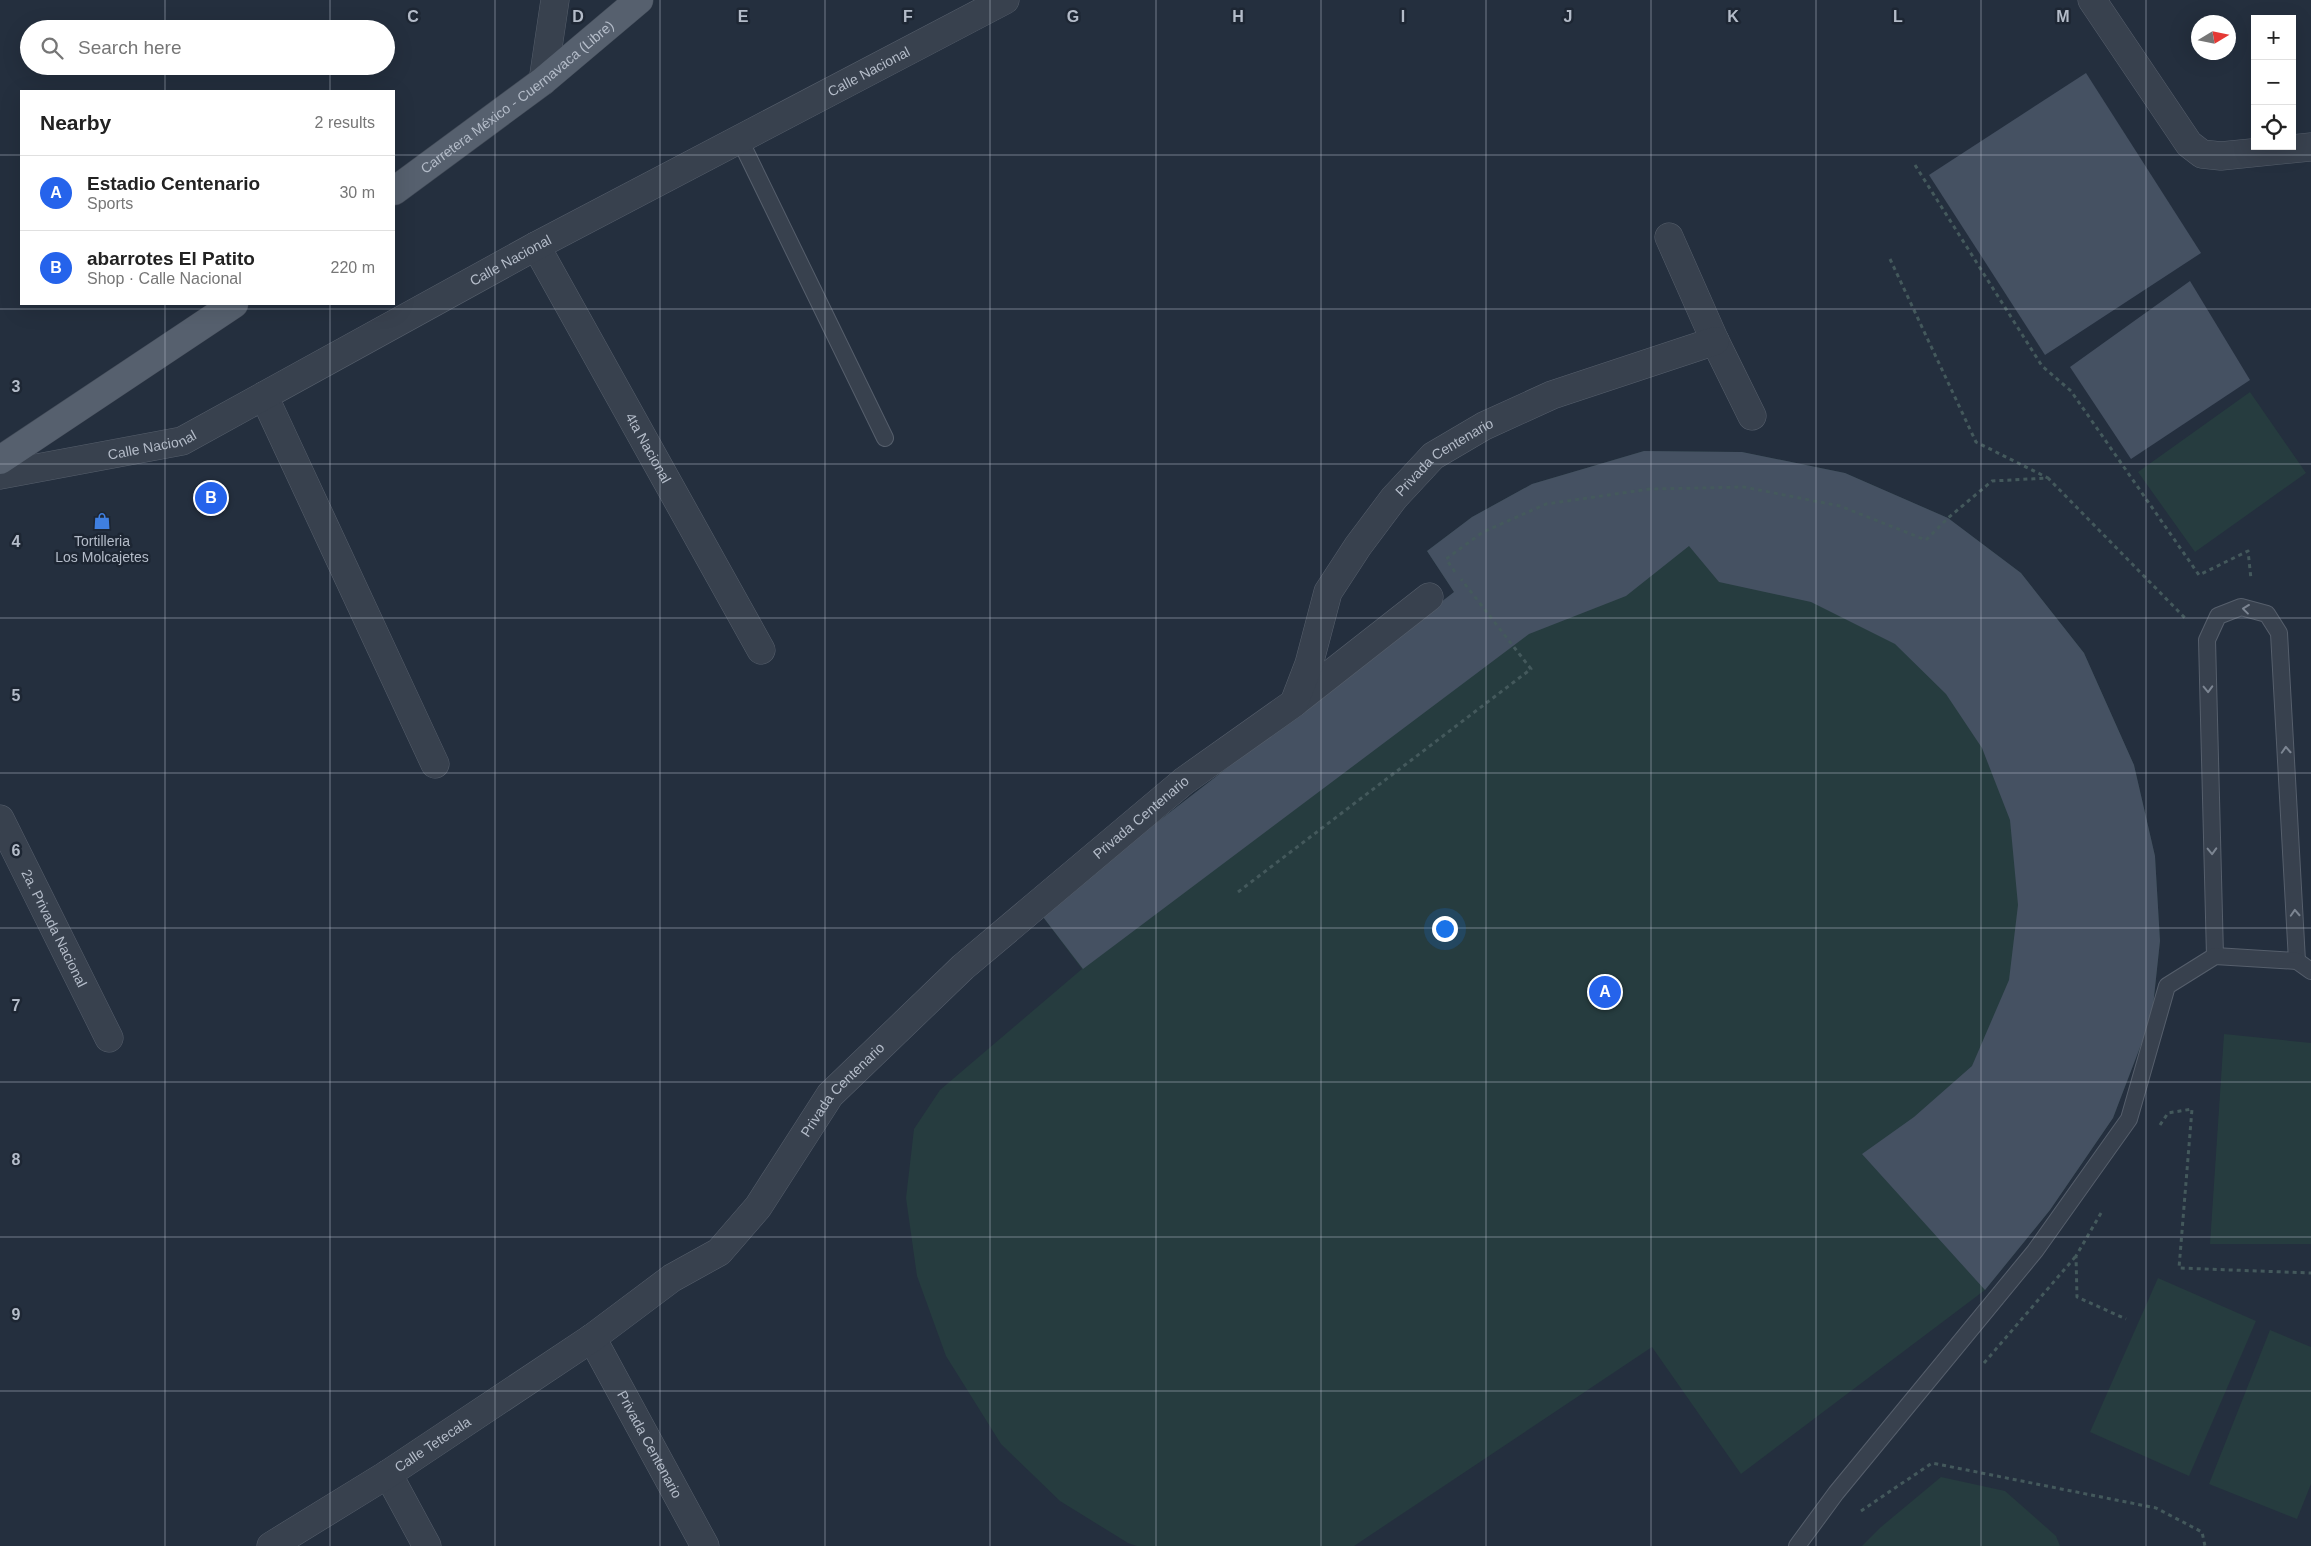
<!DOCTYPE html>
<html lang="en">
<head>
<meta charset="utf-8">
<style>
	:root { --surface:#fff; --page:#f2f2f2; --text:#222; --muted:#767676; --line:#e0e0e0; --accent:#2563eb }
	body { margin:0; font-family:Arial,sans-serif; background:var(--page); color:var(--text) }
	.controls { position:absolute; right:15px; top:15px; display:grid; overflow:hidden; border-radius:0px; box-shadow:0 5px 20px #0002 }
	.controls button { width:45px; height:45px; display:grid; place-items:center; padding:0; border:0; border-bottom:1px solid var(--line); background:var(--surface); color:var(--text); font:25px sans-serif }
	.compass { position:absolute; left:2191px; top:15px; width:45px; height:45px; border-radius:50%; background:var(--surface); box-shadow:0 5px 20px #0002; rotate:80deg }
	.you { position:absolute; left:1444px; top:928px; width:18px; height:18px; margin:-12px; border:4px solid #fff; border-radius:50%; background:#1a73e8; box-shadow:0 0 0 8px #1a73e833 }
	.badge { display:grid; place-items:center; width:32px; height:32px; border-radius:50%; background:var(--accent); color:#fff; font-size:16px; font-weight:700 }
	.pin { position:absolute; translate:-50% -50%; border:2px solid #fff; box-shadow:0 1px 5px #0006 }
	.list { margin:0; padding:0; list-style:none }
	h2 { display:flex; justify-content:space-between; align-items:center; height:65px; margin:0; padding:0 20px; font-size:21px }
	h2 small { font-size:16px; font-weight:400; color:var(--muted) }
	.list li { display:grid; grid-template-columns:32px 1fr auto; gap:15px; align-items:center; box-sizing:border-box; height:75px; padding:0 20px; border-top:1px solid var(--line) }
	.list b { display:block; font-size:19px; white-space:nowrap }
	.list p { margin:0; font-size:16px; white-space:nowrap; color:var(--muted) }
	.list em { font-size:16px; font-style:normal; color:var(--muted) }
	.icon { flex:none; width:28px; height:28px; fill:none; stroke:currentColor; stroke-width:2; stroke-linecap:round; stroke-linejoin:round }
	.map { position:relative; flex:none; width:2311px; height:1546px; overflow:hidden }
	.search { position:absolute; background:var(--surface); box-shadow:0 5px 20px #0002; left:20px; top:20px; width:375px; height:55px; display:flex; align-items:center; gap:12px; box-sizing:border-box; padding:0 18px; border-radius:28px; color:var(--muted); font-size:19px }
	.panel { position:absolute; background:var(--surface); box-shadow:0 5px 20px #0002; left:20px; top:90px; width:375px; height:215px; border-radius:0px }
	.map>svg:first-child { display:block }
</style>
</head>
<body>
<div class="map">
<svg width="2311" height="1546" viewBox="0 0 2311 1546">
	<rect width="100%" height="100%" fill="#242f3e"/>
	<g fill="#263c3f">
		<path d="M2250,392L2306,473L2195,552L2138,472Z"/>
		<path d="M1644,451L1742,452L1845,473L1948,518L2021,573L2084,653L2134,765L2155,856L2160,941L2152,1016L2113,1118L2050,1210L1985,1290L1741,1474L1652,1347L1354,1546H1137L1128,1543L1060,1501L1001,1444L946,1356L917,1276L906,1198L914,1129L940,1090L1082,969L1040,913L1454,592L1427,551L1472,517L1532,484Z"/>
		<path d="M2224,1034L2311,1043V1244H2210Z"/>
		<path d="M2158,1278L2256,1321L2189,1476L2090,1432Z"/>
		<path d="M2270,1330L2311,1347V1484L2297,1519L2209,1484Z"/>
		<path d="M1941,1477L2005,1491L2056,1536L2060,1546H1862L1881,1527Z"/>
	</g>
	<g fill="#455162">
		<path d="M2086,73L2201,253L2045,355L1929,175Z"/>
		<path d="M2190,281L2250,380L2131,459L2070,367Z"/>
		<path d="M1644,451L1742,452L1845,473L1948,518L2021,573L2084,653L2134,765L2155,856L2160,941L2152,1016L2113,1118L2050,1210L1985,1290L1862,1154L1914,1117L1972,1066L2009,980L2018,905L2010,820L1982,748L1946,694L1895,644L1811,602L1719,582L1689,546L1626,596L1529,634L1083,969L1040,913L1454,592L1427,551L1472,517L1532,484Z"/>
	</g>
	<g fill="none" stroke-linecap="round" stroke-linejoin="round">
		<g stroke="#565f6c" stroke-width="18">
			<g id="lane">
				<path d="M740,140L885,438"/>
				<path d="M2215,956L2207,640L2218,616L2241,607L2267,614L2279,633L2297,961"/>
				<path d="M1797,1546L1836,1493L2035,1251L2129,1119L2167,986L2215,956L2297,961L2311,971"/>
			</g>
		</g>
		<g stroke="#565f6c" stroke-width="29">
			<g id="street">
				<path d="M2092,0L2189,144L2202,154L2221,156L2311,147"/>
				<path d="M543,81L555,0"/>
				<path d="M1669,237L1715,341L1752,416"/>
				<path id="s1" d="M536,246L761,650"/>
				<path d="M264,396L435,764"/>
				<path id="s2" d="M0,475L182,441L536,246L1005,0"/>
				<path d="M1295,702L1429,597"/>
				<path id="s3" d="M0,819L109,1038"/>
				<path id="s4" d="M592,1338L705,1546"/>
				<path d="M388,1474L427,1546"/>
				<path id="s5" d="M271,1546L388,1474L592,1338L672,1278L719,1252L758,1207L830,1095L963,967L1184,781L1294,703L1309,664L1328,592L1358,546L1394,498L1433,456L1484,426L1552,395L1715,341"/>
			</g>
		</g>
		<g stroke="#414a57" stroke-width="29">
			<g id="primary">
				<path id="s6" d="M394,191L543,81L639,0"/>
				<path d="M0,460L234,304"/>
			</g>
		</g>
		<g stroke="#44595c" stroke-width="3" stroke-dasharray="4 4" stroke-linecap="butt">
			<path d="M1915,165L2042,366L2071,391L2199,575L2248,551L2251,579"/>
			<path d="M1890,259L1976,442L2048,478"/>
			<path d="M1455,572L1446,559L1483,532L1546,504L1650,489L1744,487L1840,506L1926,540L1948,518L1992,481L2048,478L2185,618"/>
			<path d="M1238,892L1531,669L1461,579"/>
			<path d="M2160,1125L2168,1113L2192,1109L2179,1268L2311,1273"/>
			<path d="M2101,1213L2076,1256L2077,1297L2126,1319"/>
			<path d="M1984,1363L2076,1256"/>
			<path d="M1861,1511L1932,1463L2156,1508L2202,1532L2205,1546"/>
		</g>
		<use href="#lane" stroke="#38414e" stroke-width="16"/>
		<use href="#street" stroke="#38414e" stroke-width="28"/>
		<use href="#primary" stroke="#56606e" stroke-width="28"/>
	</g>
	<defs><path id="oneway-chevron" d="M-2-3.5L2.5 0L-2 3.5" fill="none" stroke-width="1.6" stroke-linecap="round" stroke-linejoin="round" transform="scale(1.25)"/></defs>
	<g stroke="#7c8592">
		<use href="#oneway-chevron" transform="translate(2246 609) rotate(-173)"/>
		<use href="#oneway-chevron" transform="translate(2208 689) rotate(88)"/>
		<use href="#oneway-chevron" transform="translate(2286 750) rotate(-93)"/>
		<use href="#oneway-chevron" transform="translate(2212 851) rotate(88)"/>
		<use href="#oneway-chevron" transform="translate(2295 913) rotate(-93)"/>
	</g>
	<path fill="none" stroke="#b4bcc9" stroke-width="1" stroke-opacity="0.55" d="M165,0V29M330,0V29M495,0V1546M660,0V1546M825,0V1546M990,0V1546M1156,0V1546M1321,0V1546M1486,0V1546M1651,0V1546M1816,0V1546M1981,0V1546M2146,0V1546M165,66V91M330,66V91M0,155H21M394,155H2311M165,304V1546M330,304V1546M0,309H2311M0,464H2311M0,618H2311M0,773H2311M0,928H2311M0,1082H2311M0,1237H2311M0,1391H2311"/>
	<defs>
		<g id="shop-bare" transform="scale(1.35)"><path d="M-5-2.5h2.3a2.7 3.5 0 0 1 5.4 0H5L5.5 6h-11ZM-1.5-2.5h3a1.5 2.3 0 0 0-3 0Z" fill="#3f7fe0" stroke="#1d2633" stroke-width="2.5" paint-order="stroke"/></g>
	</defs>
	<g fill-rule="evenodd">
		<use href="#shop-bare" x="102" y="521"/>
	</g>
	<g text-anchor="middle" stroke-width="5" stroke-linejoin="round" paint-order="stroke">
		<g font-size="14" fill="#b4bcc9" stroke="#1d2633">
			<text dy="5" stroke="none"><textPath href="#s2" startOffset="965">Calle Nacional</textPath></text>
			<text dy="5" stroke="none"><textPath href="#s6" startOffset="155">Carretera México - Cuernavaca (Libre)</textPath></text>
			<text dy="5" stroke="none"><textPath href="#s2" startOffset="560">Calle Nacional</textPath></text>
			<text dy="5" stroke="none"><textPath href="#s2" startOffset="155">Calle Nacional</textPath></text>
			<text dy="5" stroke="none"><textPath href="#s1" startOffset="231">4ta Nacional</textPath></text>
			<text dy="5" stroke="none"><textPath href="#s5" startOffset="1634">Privada Centenario</textPath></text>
			<text dy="5" stroke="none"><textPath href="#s5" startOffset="1146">Privada Centenario</textPath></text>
			<text dy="5" stroke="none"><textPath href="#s3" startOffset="122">2a. Privada Nacional</textPath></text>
			<text dy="5" stroke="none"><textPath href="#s5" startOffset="741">Privada Centenario</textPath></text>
			<text dy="5" stroke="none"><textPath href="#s5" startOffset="191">Calle Tetecala</textPath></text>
			<text dy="5" stroke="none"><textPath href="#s4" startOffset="121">Privada Centenario</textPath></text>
		</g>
		<g font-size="14" fill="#b4bcc9" stroke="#1d2633">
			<text x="102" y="546">Tortilleria<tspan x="102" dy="16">Los Molcajetes</tspan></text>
		</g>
	</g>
	<g font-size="16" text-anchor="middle" font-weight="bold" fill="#b4bcc9" stroke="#1d2633" stroke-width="5" stroke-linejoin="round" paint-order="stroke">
		<text x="413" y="22">C</text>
		<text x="578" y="22">D</text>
		<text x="743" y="22">E</text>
		<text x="908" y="22">F</text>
		<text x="1073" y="22">G</text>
		<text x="1238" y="22">H</text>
		<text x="1403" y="22">I</text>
		<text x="1568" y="22">J</text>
		<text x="1733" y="22">K</text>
		<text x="1898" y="22">L</text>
		<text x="2063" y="22">M</text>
		<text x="16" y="392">3</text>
		<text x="16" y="547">4</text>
		<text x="16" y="701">5</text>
		<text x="16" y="856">6</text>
		<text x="16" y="1011">7</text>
		<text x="16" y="1165">8</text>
		<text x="16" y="1320">9</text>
	</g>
</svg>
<div class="controls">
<button>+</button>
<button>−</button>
<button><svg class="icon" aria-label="locate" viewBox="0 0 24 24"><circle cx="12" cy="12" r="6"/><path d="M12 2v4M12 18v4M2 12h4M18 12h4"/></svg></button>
</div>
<svg class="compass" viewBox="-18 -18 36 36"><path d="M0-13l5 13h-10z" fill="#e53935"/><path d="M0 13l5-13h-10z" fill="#767676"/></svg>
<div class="you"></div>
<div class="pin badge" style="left:1605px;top:992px">A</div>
<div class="pin badge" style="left:211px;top:498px">B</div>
<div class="search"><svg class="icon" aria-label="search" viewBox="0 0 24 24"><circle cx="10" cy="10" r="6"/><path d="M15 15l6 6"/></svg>Search here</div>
<section class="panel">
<h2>Nearby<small>2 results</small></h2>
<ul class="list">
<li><span class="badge">A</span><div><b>Estadio Centenario</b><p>Sports</p></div><em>30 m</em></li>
<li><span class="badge">B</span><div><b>abarrotes El Patito</b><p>Shop · Calle Nacional</p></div><em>220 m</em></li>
</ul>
</section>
</div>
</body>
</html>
